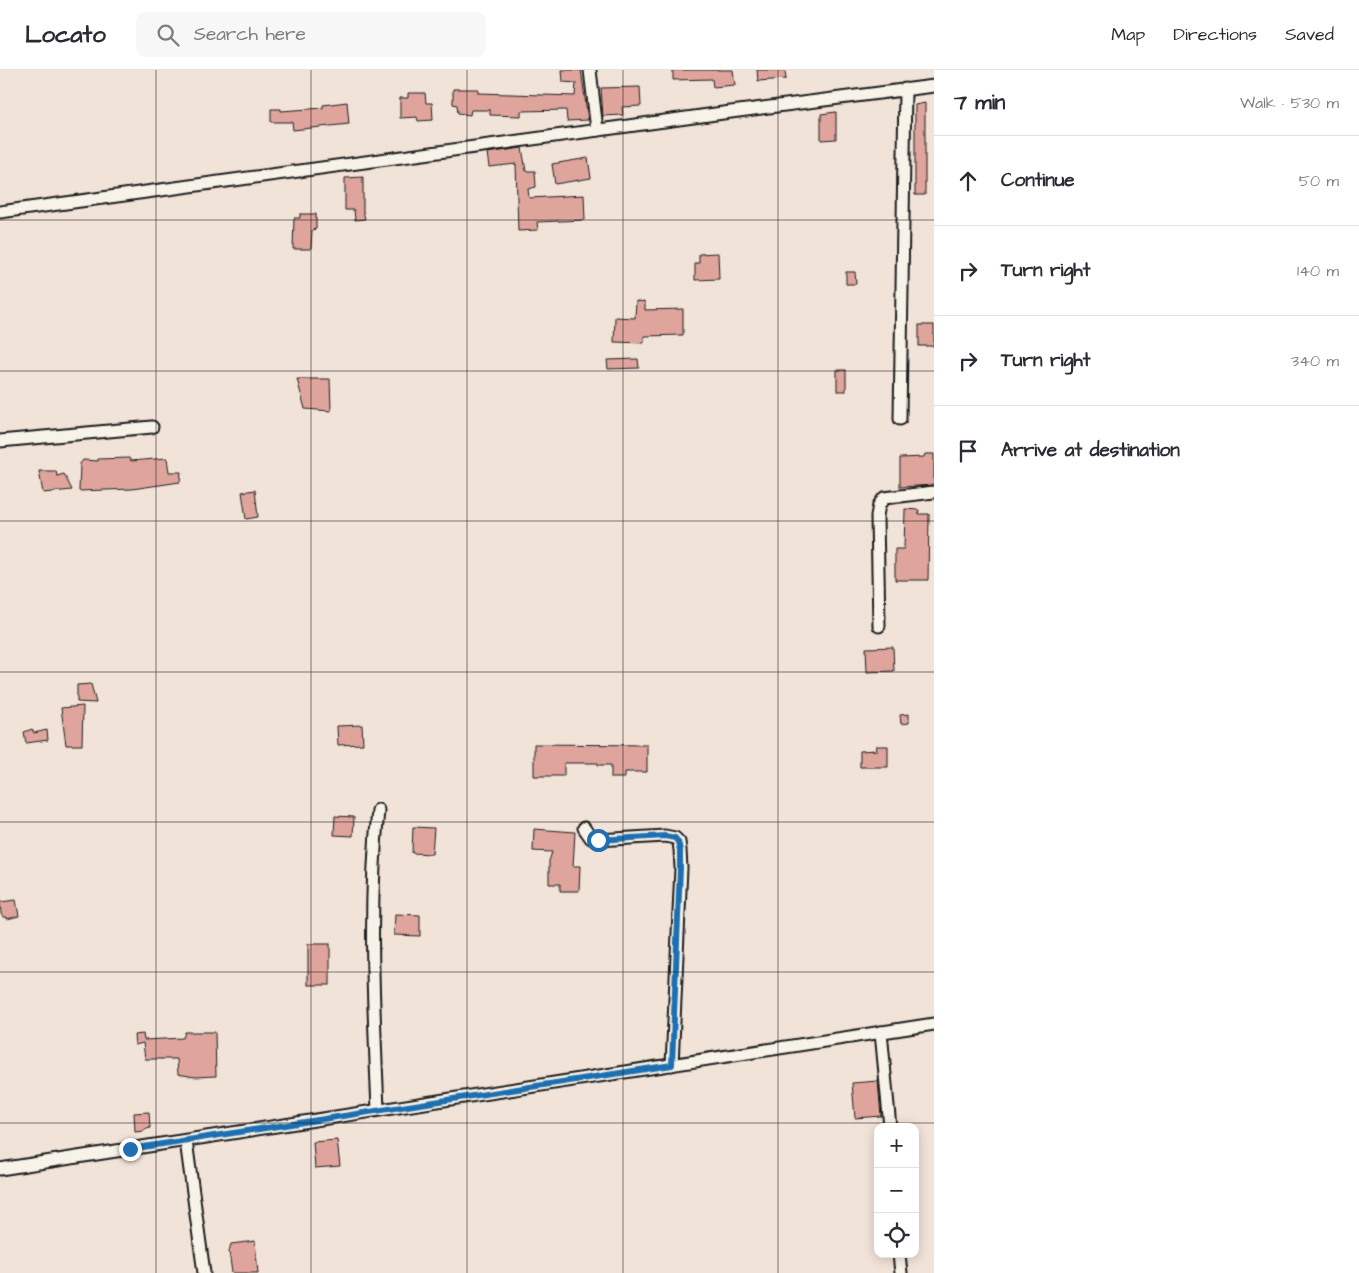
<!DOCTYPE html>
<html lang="en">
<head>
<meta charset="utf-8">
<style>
	:root { --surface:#fff; --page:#f7f7f7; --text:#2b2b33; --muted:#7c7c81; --line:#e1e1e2 }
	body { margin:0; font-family:"Architects Daughter",sans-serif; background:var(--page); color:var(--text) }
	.controls { position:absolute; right:15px; bottom:15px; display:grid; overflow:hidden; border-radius:10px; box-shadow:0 2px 12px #0003 }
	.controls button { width:45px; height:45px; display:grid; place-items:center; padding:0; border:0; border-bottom:1px solid var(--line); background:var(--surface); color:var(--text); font:25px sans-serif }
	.stop { position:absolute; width:15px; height:15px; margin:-11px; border:4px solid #1f6fb2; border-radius:50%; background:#fff }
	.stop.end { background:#1f6fb2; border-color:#fff; box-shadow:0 1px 5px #0008 }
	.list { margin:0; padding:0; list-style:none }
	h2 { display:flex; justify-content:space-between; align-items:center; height:65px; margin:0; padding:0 20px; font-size:21px }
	h2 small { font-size:16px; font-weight:400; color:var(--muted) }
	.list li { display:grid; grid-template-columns:32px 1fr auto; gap:15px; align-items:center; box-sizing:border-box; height:90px; padding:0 20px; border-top:1px solid var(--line) }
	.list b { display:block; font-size:19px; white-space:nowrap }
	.list em { font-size:16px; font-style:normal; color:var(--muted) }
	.icon { flex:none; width:28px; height:28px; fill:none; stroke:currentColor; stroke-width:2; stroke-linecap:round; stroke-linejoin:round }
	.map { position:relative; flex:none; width:934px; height:1203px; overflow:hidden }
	header { display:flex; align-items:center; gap:30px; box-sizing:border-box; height:70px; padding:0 25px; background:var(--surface); border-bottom:1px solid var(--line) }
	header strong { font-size:24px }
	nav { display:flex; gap:28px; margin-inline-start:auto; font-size:18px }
	.search { width:350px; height:45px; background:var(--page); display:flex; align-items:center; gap:12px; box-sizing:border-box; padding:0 18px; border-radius:10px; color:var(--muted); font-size:19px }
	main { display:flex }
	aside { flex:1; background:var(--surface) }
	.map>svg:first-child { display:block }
</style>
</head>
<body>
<header>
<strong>Locato</strong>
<div class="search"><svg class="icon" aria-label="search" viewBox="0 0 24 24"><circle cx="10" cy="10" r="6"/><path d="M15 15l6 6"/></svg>Search here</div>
<nav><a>Map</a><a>Directions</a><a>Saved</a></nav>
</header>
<main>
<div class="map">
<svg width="934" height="1203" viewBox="0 0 934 1203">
	<rect width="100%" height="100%" fill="#f2e3d9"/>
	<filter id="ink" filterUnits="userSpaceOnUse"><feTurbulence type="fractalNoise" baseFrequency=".02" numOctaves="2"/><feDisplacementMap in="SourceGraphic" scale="10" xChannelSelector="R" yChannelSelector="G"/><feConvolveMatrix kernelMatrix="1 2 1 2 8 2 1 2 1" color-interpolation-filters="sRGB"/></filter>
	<g filter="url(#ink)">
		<g fill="#dfa59d" stroke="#1c1c1c">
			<path d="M562,0H581L588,50L567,51L566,40L521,41V46L490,45V40H471L470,45L458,43L457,35L453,34V19H478V23L575,26L576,13L563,12Z"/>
			<path d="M673,0H733L735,15L713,17L712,9L673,10Z"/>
			<path d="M757,0H785L786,9L758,11Z"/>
			<path d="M640,17L641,36L622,37L623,45L603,46L601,18Z"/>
			<path d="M408,23H425L426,33H432L433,50L418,51L417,47L400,48V28H408Z"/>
			<path d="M347,32L349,54L293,60L292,52H271V39H281V41L323,38V35Z"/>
			<path d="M925,33V125H915V35Z"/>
			<path d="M836,42V69L821,70V44Z"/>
			<path d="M522,78L526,101H535L536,117L528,119L529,128L584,125L585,150L537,152L538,160L518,161L516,94L489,97L487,83Z"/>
			<path d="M588,88L591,108L555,114L552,94Z"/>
			<path d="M363,107V141L365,149L355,150L354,140H345V108Z"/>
			<path d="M300,144H316V159L312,160L311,179H293L294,148H300Z"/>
			<path d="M718,183L719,209L695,210V193H699V184Z"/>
			<path d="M846,202H855L856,214H846Z"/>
			<path d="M636,231L645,232V240L683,239V265L644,266V273L614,272L615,247L635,248Z"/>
			<rect x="919" y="255" width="15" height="21"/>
			<path d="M638,289L639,298L608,299L607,290Z"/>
			<rect x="837" y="300" width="9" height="21"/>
			<path d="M297,309H330L331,341L305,339Z"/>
			<path d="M925,384H934V415L900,417V388L924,387Z"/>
			<path d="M129,388L131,391L167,388L169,402H181L180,412L132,419L79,421L80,394L83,390L98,391V389Z"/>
			<path d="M39,401H56L57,406L64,404L72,420L43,423Z"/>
			<path d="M255,420L258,447L246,449L242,422Z"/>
			<path d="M905,439L919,440L918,444H929L928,510H895V479H904Z"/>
			<path d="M893,577L894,601L867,602L866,578Z"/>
			<path d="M91,614L96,633L77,632V615Z"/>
			<path d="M83,636L82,675H66L61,638Z"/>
			<path d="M909,644V653L901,654L900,645Z"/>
			<path d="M362,655L363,674L338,675L337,656Z"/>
			<path d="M32,659L34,663L47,660L48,670L26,673L24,662Z"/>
			<path d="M534,674L647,675V702H625V708H611V695H598V693H564V706H534Z"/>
			<path d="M876,676H888V697H860V681L877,680Z"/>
			<path d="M335,746L354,747L353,766L334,765Z"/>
			<path d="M413,757L434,758L432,784L412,783Z"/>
			<path d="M534,759L575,762L573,796H580L579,821H560V814H549V791L552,782L533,781Z"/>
			<path d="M16,830L19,846L7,849V847H3L1,844L0,832Z"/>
			<path d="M395,844L420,845V866L394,865Z"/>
			<rect x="308" y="874" width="22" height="41"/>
			<path d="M185,962H215L216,1006L195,1007L178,1004L177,989H145L143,973L135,975L134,965L143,964L144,970L183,968Z"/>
			<path d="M878,1011L881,1046L855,1048L852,1013Z"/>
			<path d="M149,1042L150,1058L144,1060V1061L135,1062L134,1043Z"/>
			<path d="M337,1070L340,1096L315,1098L313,1072Z"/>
			<path d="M255,1171L258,1203H232L229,1181L231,1174Z"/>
		</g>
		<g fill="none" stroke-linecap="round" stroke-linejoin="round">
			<g stroke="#1c1c1c" stroke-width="15">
				<g id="minor">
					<path d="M590,0L597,60"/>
					<path d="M0,142L723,43L934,16"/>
					<path d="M900,349L905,19"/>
					<path d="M0,371L152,357"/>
					<path d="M879,556L877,446L879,435L884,428L934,422"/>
					<path d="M378,740C368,840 374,941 378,1040"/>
					<path d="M584,758L591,768L598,770L665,766L675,768L679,772L680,780L681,798L672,995"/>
					<path d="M881,962L890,1057"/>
					<path d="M186,1071L204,1203"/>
					<path d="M0,1099L934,954"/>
					<path d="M899,1184L901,1203"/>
				</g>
			</g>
			<use href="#minor" stroke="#f7f3e8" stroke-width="11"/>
		</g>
	</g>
	<g fill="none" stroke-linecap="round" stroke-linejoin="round" filter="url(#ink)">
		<path stroke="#1f6fb2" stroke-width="6" d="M130,1079L672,995L680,798V780L678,772L675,768L665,766L598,770"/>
	</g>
	<path fill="none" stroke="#1c1c1c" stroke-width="1" stroke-opacity="0.55" d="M156,0V1203M311,0V1203M467,0V1203M623,0V1203M778,0V1203M0,150H934M0,301H934M0,451H934M0,602H934M0,752H934M0,902H934M0,1053H934"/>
</svg>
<div class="controls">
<button>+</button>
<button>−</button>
<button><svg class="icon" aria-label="locate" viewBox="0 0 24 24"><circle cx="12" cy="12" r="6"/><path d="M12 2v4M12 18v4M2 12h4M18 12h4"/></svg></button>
</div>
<div class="stop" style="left:598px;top:770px"></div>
<div class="stop end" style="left:130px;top:1079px"></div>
</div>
<aside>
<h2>7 min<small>Walk · 530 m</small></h2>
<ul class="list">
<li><svg class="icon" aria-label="ahead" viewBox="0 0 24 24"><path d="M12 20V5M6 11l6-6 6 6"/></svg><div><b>Continue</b></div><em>50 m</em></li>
<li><svg class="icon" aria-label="right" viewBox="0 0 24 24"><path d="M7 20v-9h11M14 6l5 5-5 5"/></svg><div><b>Turn right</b></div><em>140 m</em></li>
<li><svg class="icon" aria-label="right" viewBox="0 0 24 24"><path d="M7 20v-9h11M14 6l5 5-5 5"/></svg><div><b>Turn right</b></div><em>340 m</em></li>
<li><svg class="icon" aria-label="arrive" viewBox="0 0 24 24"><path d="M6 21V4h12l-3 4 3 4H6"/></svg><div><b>Arrive at destination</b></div></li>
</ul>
</aside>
</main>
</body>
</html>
